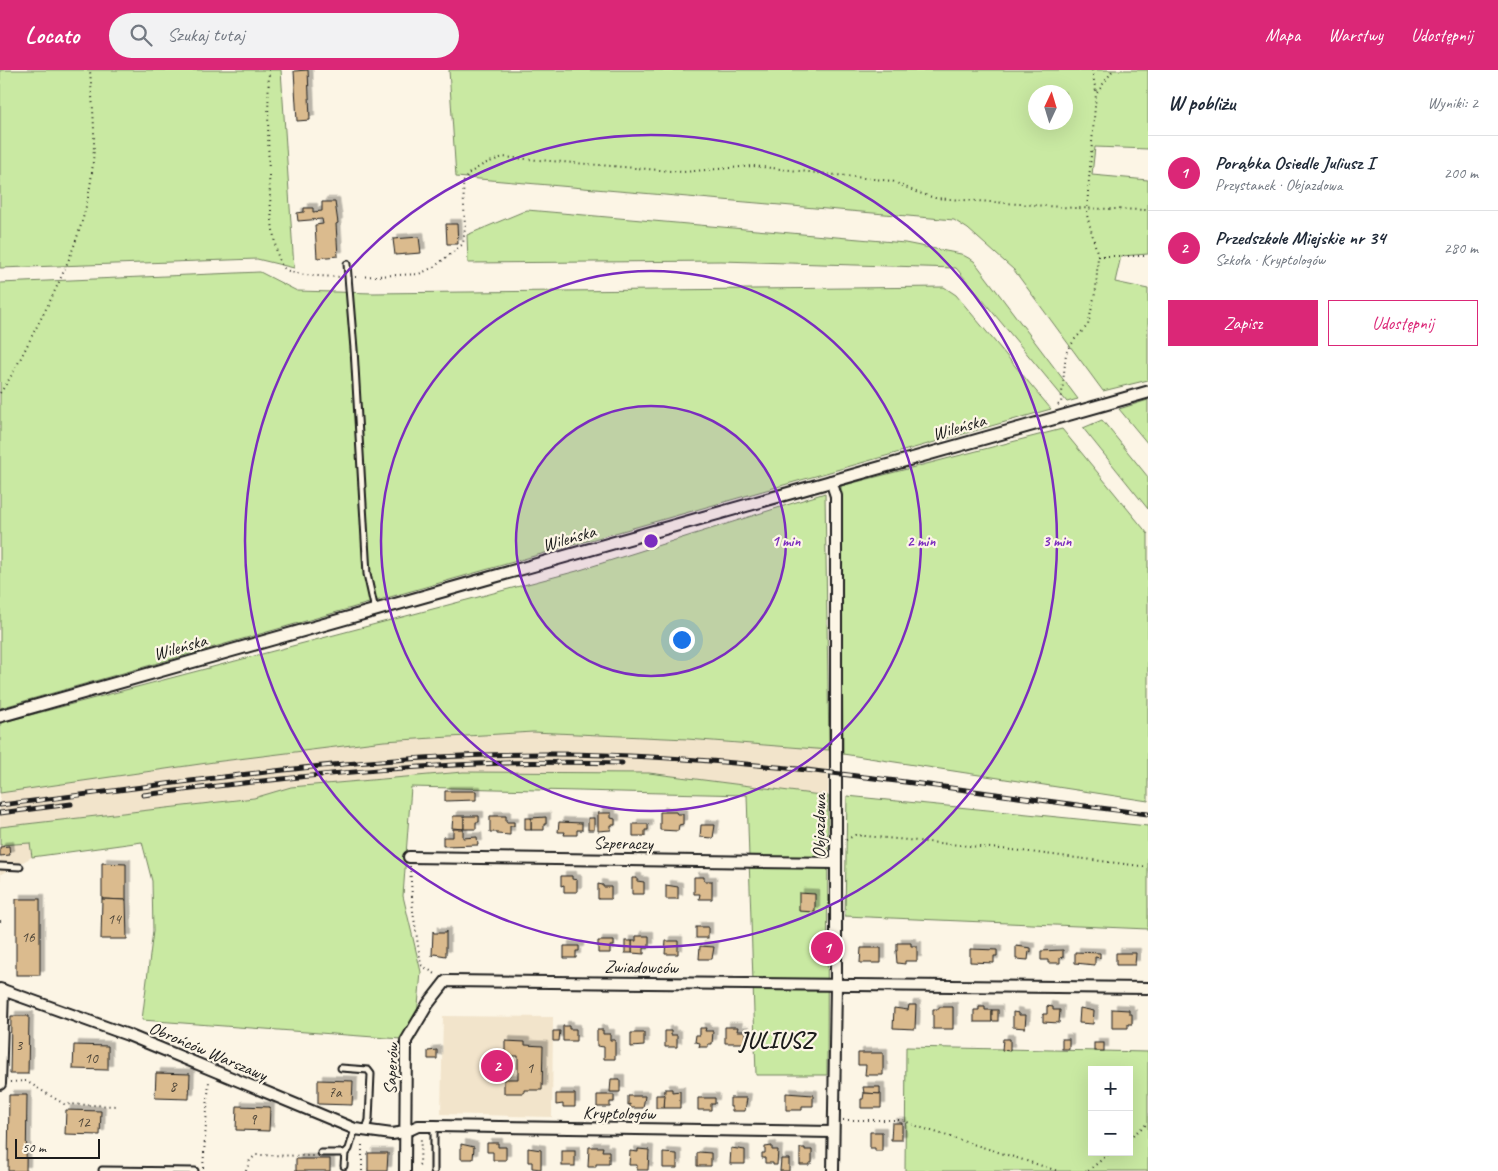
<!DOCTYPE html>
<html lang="pl">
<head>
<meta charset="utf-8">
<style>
	:root { --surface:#fff; --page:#f2f2f3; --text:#1f2937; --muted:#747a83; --line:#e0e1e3; --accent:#db2777 }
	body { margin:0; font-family:Caveat,sans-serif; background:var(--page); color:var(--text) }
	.controls { position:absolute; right:15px; bottom:15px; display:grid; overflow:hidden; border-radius:0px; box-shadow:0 5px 20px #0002 }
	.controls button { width:45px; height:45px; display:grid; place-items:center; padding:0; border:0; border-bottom:1px solid var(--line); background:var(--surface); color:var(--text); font:25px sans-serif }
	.compass { position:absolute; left:1028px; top:15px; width:45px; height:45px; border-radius:50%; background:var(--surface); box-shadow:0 5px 20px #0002; rotate:4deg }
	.scale { position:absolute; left:15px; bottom:12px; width:85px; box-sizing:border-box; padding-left:5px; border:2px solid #1c1c1c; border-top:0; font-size:14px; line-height:18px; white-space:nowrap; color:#1c1c1c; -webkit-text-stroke:4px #fcf5e5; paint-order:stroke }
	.you { position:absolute; left:681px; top:569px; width:18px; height:18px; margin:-12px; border:4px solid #fff; border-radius:50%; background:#1a73e8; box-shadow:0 0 0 8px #1a73e833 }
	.badge { display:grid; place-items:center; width:32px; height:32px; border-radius:50%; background:var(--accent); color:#fff; font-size:16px; font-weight:700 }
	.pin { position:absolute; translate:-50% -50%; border:2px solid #fff; box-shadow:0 1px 5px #0006 }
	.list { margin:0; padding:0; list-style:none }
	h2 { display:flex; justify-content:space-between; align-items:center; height:65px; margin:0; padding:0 20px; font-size:21px }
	h2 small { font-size:16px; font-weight:400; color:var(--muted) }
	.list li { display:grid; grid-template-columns:32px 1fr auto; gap:15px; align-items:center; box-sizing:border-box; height:75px; padding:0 20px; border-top:1px solid var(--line) }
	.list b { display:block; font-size:19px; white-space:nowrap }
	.list p { margin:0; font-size:16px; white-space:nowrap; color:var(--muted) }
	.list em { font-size:16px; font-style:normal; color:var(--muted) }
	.actions { display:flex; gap:10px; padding:15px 20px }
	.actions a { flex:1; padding:11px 0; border:1px solid var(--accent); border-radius:0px; text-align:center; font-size:18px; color:var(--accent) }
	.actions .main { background:var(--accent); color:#fff }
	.icon { flex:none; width:28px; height:28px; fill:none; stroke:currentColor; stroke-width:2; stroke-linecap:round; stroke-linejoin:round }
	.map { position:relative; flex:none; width:1148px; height:1101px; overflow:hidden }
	header { display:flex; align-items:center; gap:30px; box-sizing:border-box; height:70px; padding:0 25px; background:var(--accent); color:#fff }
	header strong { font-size:24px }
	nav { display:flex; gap:28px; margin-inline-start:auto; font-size:18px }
	.search { width:350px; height:45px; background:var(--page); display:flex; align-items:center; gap:12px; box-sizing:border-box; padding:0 18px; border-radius:28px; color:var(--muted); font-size:19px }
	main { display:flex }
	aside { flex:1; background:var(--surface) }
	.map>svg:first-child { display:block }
</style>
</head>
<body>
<header>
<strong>Locato</strong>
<div class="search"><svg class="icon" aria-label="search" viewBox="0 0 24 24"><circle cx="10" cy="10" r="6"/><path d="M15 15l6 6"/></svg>Szukaj tutaj</div>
<nav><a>Mapa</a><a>Warstwy</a><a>Udostępnij</a></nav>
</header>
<main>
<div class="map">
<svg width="1148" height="1101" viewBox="0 0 1148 1101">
	<defs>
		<filter id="shadow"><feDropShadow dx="4.5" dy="-4.5" stdDeviation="0" flood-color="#0004"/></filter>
	</defs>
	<rect width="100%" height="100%" fill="#fcf5e5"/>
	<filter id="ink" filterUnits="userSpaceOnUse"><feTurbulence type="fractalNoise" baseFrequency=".02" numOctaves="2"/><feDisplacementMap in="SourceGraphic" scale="10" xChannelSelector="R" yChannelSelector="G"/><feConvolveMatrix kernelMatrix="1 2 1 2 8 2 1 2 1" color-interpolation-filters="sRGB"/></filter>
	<g filter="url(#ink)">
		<g fill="#f2e4cb">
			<path d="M533,662L687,669L829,680L828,726L649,703L463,702L291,717L254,728L0,757V723L214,692L384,671Z"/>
			<path d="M30,773L32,787L1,804L0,816V775Z"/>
			<path d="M443,946L553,947L552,1047L441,1044Z"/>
		</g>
		<g fill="#c9e9a2" stroke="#72825f" fill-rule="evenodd">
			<path d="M0,0H281L294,198L257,189L0,198Z"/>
			<path d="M449,0H1148V79L1095,77L1092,105L1148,110V184L1121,186L1115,212L1148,219V310L1103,321L1014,200L968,159L954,150L456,107ZM1036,22H1066V52H1036Z"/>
			<path d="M527,140L905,173L961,184L974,191L1078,329L1067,332L956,198L721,191L468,193L467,165Z"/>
			<path d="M260,202L297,221L373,223L944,217L956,225L1051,339L0,638V213Z"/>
			<path d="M1148,330V374L1119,339Z"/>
			<path d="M1102,350L1148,407V439L1083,358Z"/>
			<path d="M1062,359L1148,464V731L843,684L841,416Z"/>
			<path d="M825,423L829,680L687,669L533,662L384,671L214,692L0,723V653L577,501Z"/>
			<path d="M463,702L649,703L828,726L827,1005H756L747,725L411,717L403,826L421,902L415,970L142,950L153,861L152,811L142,772L32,787L30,773L0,775V757L254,728L291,717Z"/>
			<path d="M847,726L1148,756V859L845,846Z"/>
			<path d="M906,977L1148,982V1101H905ZM1092,1000H1129V1082H1092Z"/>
		</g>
		<g fill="#dbbb8e" stroke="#1c1c1c" filter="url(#shadow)">
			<path d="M308,0L310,50L297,51L294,1Z"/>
			<path d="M322,132H335L338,153L336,154L338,186L317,188L315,155L323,154L322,149L298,151L297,143L304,142V138H313V142L322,141Z"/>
			<path d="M446,154H457L458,174H447Z"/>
			<path d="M419,167L421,183L395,185L393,169Z"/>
			<path d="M445,721H476V730L445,731Z"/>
			<path d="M660,742H676L677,744H683V754L679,755L678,761L660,760Z"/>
			<path d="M598,743H611V748L615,749V755H611V760L598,761Z"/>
			<path d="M453,746H464V759L452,758Z"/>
			<path d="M464,746H479V752H476V759H464Z"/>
			<path d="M490,746H506V752H514V756H510V765L497,764V762H490Z"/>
			<path d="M546,747V754H544V760H531V748Z"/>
			<rect x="525" y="748" width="6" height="12"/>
			<rect x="588" y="748" width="6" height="12"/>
			<path d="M559,752L582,753V760H577V765H564L565,762H558Z"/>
			<path d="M633,754H648V760H645V766H633Z"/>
			<path d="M701,755H715L713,768L700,767Z"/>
			<path d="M453,759H463V768L477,767L478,775L443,776V767H453Z"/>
			<path d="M9,776L10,785L0,786V777Z"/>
			<path d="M102,793L126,794V830L102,829Z"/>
			<path d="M561,806H572V809L577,810V822H564V815L561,816Z"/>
			<path d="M694,807H704V811H712V829H699L700,824H694Z"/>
			<path d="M632,808H637V811L644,812V824H632Z"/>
			<path d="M598,814L603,815V817H611V829H598Z"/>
			<path d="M666,815L678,817V829H666Z"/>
			<path d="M799,823L815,824V842L799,841Z"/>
			<rect x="16" y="829" width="24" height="76"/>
			<path d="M102,829L126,830L127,869H101Z"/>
			<rect x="696" y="857" width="12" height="11"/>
			<path d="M433,861L434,863H445L446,861V886L434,884L432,886Z"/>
			<path d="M636,866H649V878H644V884L632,883V871H636Z"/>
			<path d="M598,871H614V876H610V883H598Z"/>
			<rect x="625" y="871" width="7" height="12"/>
			<path d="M666,871H678V884H665Z"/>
			<path d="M897,873H911V876H917V891H905V894L897,893L896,881H897Z"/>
			<path d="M564,876H579V881H576V888H564Z"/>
			<path d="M700,876L714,877L712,889H699Z"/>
			<path d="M1016,876L1031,878V882L1029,881L1028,890L1016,889Z"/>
			<path d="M861,878H881V893H860Z"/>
			<path d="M970,879L997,880V886H994V893L970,892Z"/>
			<path d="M1063,880V887L1060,888V893H1048V890H1041V881Z"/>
			<path d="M1075,882L1100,883V888L1095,887V895L1075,893Z"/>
			<path d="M1116,883H1136L1135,895H1116Z"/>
			<path d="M909,935H916L915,959L893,958L894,938L908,940Z"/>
			<path d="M1047,936L1053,937V940H1060L1059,953L1043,952V944H1047Z"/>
			<path d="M939,937H953V959H933V939H939Z"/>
			<path d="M979,937H985V940H992V952H974V940H979Z"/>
			<path d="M1080,938L1094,941L1093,954L1079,953Z"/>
			<path d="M1112,939L1129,940V944H1132V954H1128V958H1112Z"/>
			<rect x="992" y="940" width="6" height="11"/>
			<path d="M1013,942L1019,943V945H1026L1025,958L1013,957Z"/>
			<path d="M11,946H29L28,1004H10Z"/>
			<path d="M563,956H569V959H576V971H563Z"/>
			<path d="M725,957H738L737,961H745V973H725Z"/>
			<path d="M700,958H706L705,961H713L712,974H708V977H699L700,973L695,972L696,965H700Z"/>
			<path d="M597,960H603V964H610V970H615V989H604V977L597,976Z"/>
			<path d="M553,961H560L559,971H553Z"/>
			<path d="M665,961H671V965H677V977H665Z"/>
			<path d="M631,963H644V976L631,977Z"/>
			<path d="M1003,969H1010V981L1002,980Z"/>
			<rect x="1062" y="969" width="7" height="10"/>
			<path d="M505,971L525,972V975L543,976L542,1020H524V1023H504V1009H518V986H505Z"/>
			<rect x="1094" y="973" width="10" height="8"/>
			<path d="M74,975L108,976V1000L73,999Z"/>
			<path d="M437,980V989H428V981Z"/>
			<path d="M858,983H883V1005H865L866,995H858Z"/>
			<path d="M156,1003L190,1004L189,1029L155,1028Z"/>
			<path d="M611,1009H620V1022H610Z"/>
			<path d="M318,1010L353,1011L352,1035L318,1034Z"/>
			<path d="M863,1017H880V1024L864,1023Z"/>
			<path d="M665,1019H672V1022L680,1021V1038H664Z"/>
			<path d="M786,1023L813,1025V1036H802V1040H786Z"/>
			<path d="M864,1023L881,1024V1038H861V1029H863Z"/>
			<path d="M556,1024H575V1037H563V1034L556,1035Z"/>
			<path d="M9,1025H27L26,1101H8Z"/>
			<path d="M597,1025H614V1032H610V1037H597Z"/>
			<path d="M656,1025H665L664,1038H656Z"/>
			<path d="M628,1026H645L643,1038H630V1034L628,1035Z"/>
			<path d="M698,1028H715V1034H711V1040H698Z"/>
			<path d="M730,1028H747L745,1041H732V1037H730Z"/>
			<path d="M237,1036L270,1037L269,1061L236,1060Z"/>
			<path d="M66,1040L101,1041L100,1065L65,1064Z"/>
			<path d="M892,1053H902V1070H891Z"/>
			<path d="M870,1062H882V1081H875V1078H870Z"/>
			<path d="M487,1073H498V1077H506V1090H493V1082H487Z"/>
			<path d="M461,1074L474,1077L473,1089H461Z"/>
			<path d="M772,1076V1080H778L777,1095H773V1093H765V1088H762V1083H765V1077Z"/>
			<path d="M589,1077H603L602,1081H609V1094H596V1097H588Z"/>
			<path d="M528,1078L541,1080V1099L532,1098V1092H528Z"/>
			<path d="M731,1078L745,1080V1094H730Z"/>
			<path d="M800,1078H805V1080H812V1093H809V1095H800Z"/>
			<path d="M638,1079L649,1080L648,1100H637V1095H629L630,1081L638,1082Z"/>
			<rect x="562" y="1081" width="13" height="15"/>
			<path d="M699,1082L711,1083V1096H697V1083Z"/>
			<path d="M368,1083H388L387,1101H368Z"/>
			<path d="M663,1083L677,1084V1098H663Z"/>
			<rect x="296" y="1089" width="34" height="12"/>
			<path d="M781,1089H789V1101H780Z"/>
		</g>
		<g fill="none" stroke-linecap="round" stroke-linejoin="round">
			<g stroke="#1c1c1c" stroke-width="9">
				<g id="service">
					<path d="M347,194L354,279L367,504L375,540"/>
					<path d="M0,796L20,797"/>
					<path d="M341,998L368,1000L371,1004L369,1050L366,1059"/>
					<path d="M321,1083H345"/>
					<path d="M344,1096L345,1083L349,1079L355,1059"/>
					<path d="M102,1100L195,1101"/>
					<path d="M434,1101V1056"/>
				</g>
			</g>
			<g stroke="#1c1c1c" stroke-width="14">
				<g id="minor">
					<path d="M831,411L836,426V916L833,1101"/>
					<path d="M409,787L836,793"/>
					<path d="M0,919L128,965L355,1059L392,1064L405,1062L418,1056H434L833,1062"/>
					<path d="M0,1014L3,920"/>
					<path d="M405,1101L406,971L428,934L446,911L1148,918"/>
				</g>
			</g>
			<g stroke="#1c1c1c" stroke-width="15">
				<path id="tertiary" d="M0,646L1148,322"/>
			</g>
			<g stroke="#1c1c1c" stroke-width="2" stroke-dasharray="1 4" stroke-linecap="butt">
				<path d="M269,0C268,31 265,180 284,198C294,207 327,206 340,207"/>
				<path d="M1092,0L1096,22"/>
				<path d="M1098,186H1148"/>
				<path d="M355,207L419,204L434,197L463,174L465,158L463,113L468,104L484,94L503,87L683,102L753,96L892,111L916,122L935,128L1075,138L1148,140"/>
				<path d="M0,323C14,304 24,281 35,260C63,207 89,152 93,91C96,61 92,30 90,0"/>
				<path d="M1058,335L1061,333L1066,283L1075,269L1088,255L1096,219L1098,186L1087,145L1088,122L1096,24L1113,0"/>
				<path d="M846,770L855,765L1022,781L1148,797"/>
				<path d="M410,796L413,841L421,895L437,905"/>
				<path d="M0,851H4"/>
				<path d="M10,1012L26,1011L64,1034L117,1036"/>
				<path d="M843,1050H902L919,1057L1058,1101"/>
				<path d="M1129,1068L1148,1053"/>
				<path d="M419,1095L420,1094L421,1067"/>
				<path d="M203,1098L209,1011"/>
				<path d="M246,1101L250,1090L256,1085L314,1086"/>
				<path d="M362,1101V1072"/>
				<path d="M1088,1101L1111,1082"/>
			</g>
			<use href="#service" stroke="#fcf5e5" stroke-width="5"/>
			<use href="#minor" stroke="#fcf5e5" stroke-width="10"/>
			<use href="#tertiary" stroke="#fcf5e5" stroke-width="11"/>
			<g stroke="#1c1c1c" stroke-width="5">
				<g id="rail">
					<path d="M143,725C304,705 459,688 622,693"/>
					<path d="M0,735C184,713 368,683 554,684C753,685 951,720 1148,744"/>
					<path d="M0,743L71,734"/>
				</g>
			</g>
			<use href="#rail" stroke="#fcf5e5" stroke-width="3" stroke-dasharray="9" stroke-linecap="butt"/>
		</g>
	</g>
	<circle cx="651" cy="471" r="135" fill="#7b2cbf" fill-opacity=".12"/>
	<g fill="none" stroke="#7b2cbf" stroke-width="2.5">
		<circle cx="651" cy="471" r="135"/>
		<circle cx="651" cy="471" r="270"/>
		<circle cx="651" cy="471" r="406"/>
	</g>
	<g text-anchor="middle" stroke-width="4.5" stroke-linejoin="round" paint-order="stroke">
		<g font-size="15" fill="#4c4438">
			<text x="114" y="854">14</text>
			<text x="28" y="872">16</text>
			<text x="19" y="980">3</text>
			<text x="91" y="993">10</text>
			<text x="530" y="1003">1</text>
			<text x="173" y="1021">8</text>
			<text x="335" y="1027">7a</text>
			<text x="253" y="1054">9</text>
			<text x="83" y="1057">12</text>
		</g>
		<g font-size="18" fill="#1c1c1c" stroke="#fcf5e5">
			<text transform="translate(959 357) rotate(-16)" y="6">Wileńska</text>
			<text transform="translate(569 468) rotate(-16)" y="6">Wileńska</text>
			<text transform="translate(180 577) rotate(-16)" y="6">Wileńska</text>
			<text transform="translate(819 756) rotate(-90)" y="6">Objazdowa</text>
			<text transform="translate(623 773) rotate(1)" y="6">Szperaczy</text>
			<text transform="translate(641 897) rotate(1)" y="6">Zwiadowców</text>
			<text transform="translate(208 981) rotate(23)" y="6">Obrońców Warszawy</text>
			<text transform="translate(391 999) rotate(-87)" y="6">Saperów</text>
			<text transform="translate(619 1043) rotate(1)" y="6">Kryptologów</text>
		</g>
		<g font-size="22" font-weight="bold" letter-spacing="1" fill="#1c1c1c" stroke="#fcf5e5">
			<text x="777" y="978">JULIUSZ</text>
		</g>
	</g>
	<circle cx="651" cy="471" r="8" fill="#7b2cbf" stroke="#fcf5e5" stroke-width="2.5"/>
	<g font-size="15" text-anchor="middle" font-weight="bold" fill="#7b2cbf" stroke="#fcf5e5" stroke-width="4.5" stroke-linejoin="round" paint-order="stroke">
		<text x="786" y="476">1 min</text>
		<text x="921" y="476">2 min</text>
		<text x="1057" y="476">3 min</text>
	</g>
</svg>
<div class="controls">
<button>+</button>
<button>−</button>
</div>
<svg class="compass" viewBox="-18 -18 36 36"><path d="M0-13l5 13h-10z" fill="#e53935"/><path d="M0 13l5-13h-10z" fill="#747a83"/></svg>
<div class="scale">50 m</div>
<div class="you"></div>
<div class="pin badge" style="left:827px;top:878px">1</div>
<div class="pin badge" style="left:497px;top:996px">2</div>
</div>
<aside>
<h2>W pobliżu<small>Wyniki: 2</small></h2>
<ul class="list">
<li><span class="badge">1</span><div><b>Porąbka Osiedle Juliusz I</b><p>Przystanek · Objazdowa</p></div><em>200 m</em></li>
<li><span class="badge">2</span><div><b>Przedszkole Miejskie nr 34</b><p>Szkoła · Kryptologów</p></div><em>280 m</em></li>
</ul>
<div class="actions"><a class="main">Zapisz</a><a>Udostępnij</a></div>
</aside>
</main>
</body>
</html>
